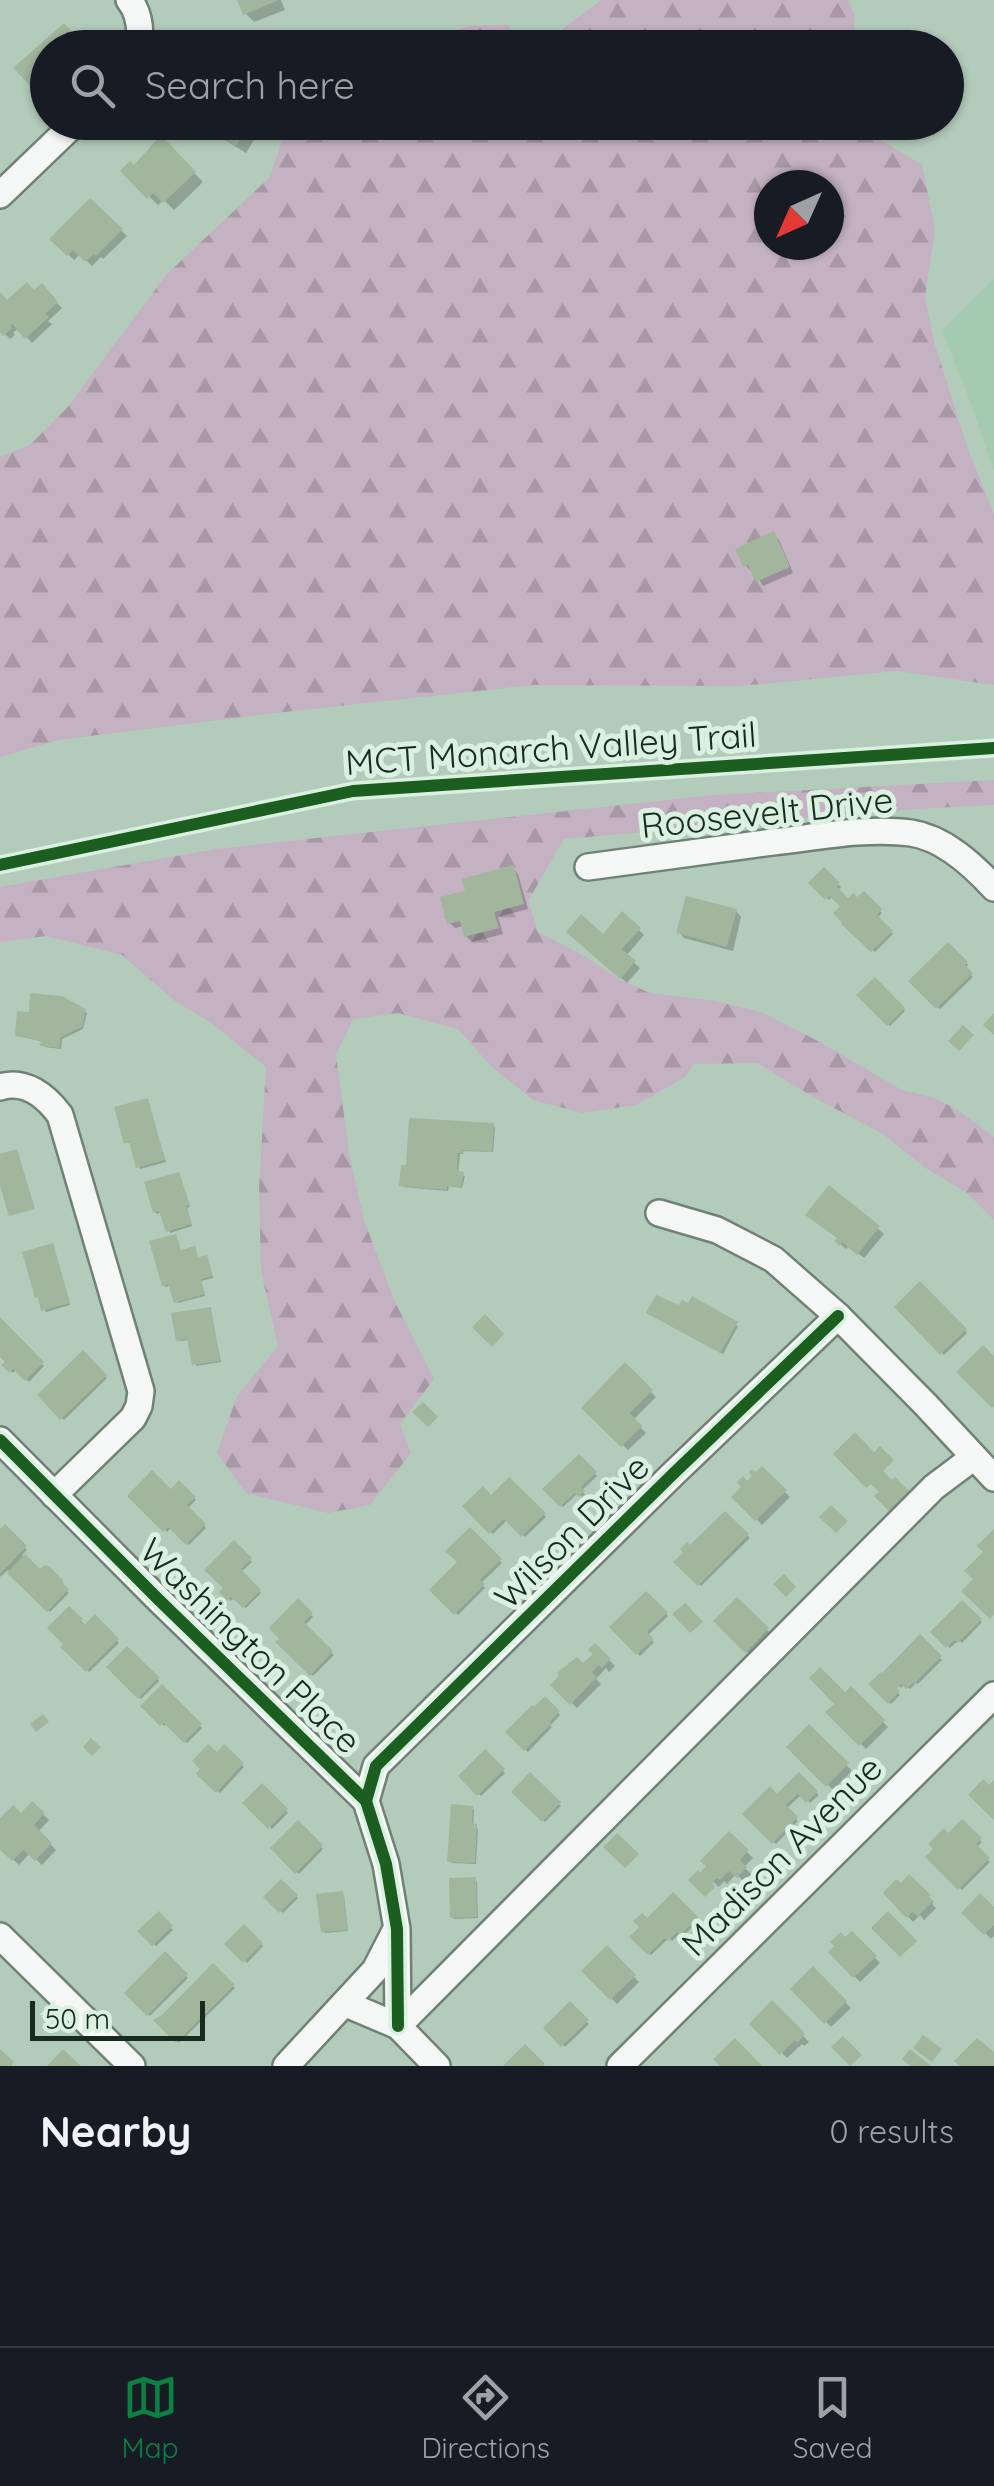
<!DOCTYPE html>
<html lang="en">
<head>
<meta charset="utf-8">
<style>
	:root { --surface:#171b24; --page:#20242c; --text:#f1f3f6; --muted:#9ea1a6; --line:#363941; --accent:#0b8043 }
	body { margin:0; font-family:Quicksand,sans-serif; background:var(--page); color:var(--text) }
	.compass { position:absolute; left:754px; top:170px; width:90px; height:90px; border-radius:50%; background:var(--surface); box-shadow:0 2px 8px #0004; rotate:225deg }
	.scale { position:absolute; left:30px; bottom:25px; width:175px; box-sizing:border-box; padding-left:10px; border:5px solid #192a1e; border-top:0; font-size:28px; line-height:35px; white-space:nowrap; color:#192a1e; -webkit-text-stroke:8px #daf0e0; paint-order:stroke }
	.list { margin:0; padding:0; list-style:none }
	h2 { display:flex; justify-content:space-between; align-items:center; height:130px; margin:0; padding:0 40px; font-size:42px }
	h2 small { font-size:32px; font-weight:400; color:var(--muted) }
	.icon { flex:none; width:55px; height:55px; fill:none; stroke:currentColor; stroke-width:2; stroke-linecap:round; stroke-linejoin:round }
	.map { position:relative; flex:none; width:994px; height:2066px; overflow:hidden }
	.search { position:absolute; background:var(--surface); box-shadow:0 2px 8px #0004; left:30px; right:30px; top:30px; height:110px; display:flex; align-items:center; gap:25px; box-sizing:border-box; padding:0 35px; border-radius:55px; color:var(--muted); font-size:38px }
	.sheet { height:280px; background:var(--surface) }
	nav { display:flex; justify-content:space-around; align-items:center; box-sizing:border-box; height:140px; border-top:2px solid var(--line); background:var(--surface); font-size:28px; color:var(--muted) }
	nav a { display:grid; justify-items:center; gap:5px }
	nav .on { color:var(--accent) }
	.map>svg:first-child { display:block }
</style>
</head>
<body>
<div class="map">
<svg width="994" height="2066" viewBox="0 0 994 2066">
	<defs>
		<pattern id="forest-firs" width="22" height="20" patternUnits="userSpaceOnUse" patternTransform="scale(2.5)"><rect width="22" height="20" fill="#c4b1c1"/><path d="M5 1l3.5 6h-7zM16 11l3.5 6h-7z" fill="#a898a5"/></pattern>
	</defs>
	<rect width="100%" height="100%" fill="#b3cbba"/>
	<path fill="#a4cbaf" d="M994,279V471L973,409L942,330Z"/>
	<g fill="url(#forest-firs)" fill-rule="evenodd">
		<path d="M601,0H848L854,14L856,47H524L556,34Z"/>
		<path d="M509,25L511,47H367L382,42L427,39L469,26Z"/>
		<path d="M284,123H838L842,127L881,140L922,165L935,229L925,297L934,342L968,449L994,514V685L897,671L740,686L532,685L266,714L58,740L0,757V457L30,445L66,409L167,274L270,177L282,140ZM769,185H829V245H769Z"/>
		<path d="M994,780V805L914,809L564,839L528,901L538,932L584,956L620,980L650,993L715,1001L761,1012L816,1040L902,1090L935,1098L956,1109L994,1137V1220L967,1193L924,1167L883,1134L815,1098L757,1063L694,1064L685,1077L636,1105L582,1113L533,1100L491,1066L458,1029L398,1013L353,1019L336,1055L349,1153L364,1220L395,1302L434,1379L400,1424L411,1453L370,1505L328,1513L246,1493L217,1453L237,1396L278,1346L261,1271L259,1189L266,1067L210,1022L176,1002L122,955L46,936L0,942V887L216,849L713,795Z"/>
	</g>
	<g fill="#0003">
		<path d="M239,0H281L285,10L254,22L245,13Z"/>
		<path d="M200,122H265L246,153L207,129Z"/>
		<path d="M161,139L203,182L174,210L164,200L158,205L123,171L134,168Z"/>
		<path d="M90,202L127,236L103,259L101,257L92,266L80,254L74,260L53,239Z"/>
		<path d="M41,287L62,308L48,321L52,324L32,343L19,328L13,333L15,335L10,339L0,329V298L7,303Z"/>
		<path d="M773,534L779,540L793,573L763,586L753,570L751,571L745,565Z"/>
		<path d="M513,868L518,874L528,909L498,917L503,934L472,942L466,936L464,926L455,928L450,923L468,893Z"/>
		<path d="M824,870L841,887L837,891L848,902L857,901L864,894L882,913L877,918L893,934L875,952L844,924L843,906L833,896L829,900L811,883Z"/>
		<path d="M736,911L741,917L733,951L684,938L679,932Z"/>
		<path d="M623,915L644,935L626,956L640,968L627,983L569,932L603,937Z"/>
		<path d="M948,945L968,965L965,969L973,977L940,1009L912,981Z"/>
		<path d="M875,980L905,1011L890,1026L860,995Z"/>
		<path d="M84,1011L87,1013L83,1029L62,1039L61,1049L45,1047L43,1042L17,1035Z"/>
		<path d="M147,1101L166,1162L140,1169L132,1144L126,1142Z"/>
		<path d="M493,1125L495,1128L493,1152L463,1151V1154H460L458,1174L465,1176L462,1188L449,1186L448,1191L404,1187L402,1185Z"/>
		<path d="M179,1174L190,1207L187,1208L192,1226L170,1233L162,1212L157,1214L155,1212Z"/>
		<path d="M830,1188L884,1234L864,1258L849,1246L846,1249L837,1241L839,1239Z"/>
		<path d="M175,1236L181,1252L194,1249L199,1260H208L213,1278L201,1281L205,1296L178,1303L171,1285L166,1287L164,1285Z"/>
		<path d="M54,1248L70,1305L46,1312L37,1296Z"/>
		<path d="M920,1284L967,1333L944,1355L897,1307Z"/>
		<path d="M210,1309L221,1362L196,1366L190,1340L180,1341L178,1339Z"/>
		<path d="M680,1309L738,1326L723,1354L652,1314Z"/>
		<path d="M1,1321L44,1366L29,1382L17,1369L13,1373L5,1365L8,1362L0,1353Z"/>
		<path d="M83,1354L107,1378L64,1420L40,1396Z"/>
		<path d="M625,1366L656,1397L633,1420L646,1433L628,1450L585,1408Z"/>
		<path d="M579,1458L597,1476L581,1491L585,1494L582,1497L578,1493L563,1507L546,1489Z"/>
		<path d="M762,1469L790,1497L762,1525L735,1497Z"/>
		<path d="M509,1480L546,1517L525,1537L507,1520L493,1534L466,1506L491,1498Z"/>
		<path d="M179,1484L196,1500L187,1509L206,1528L189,1545L172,1527L167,1532L130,1496L171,1492Z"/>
		<path d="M725,1514L750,1538L701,1586L677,1562Z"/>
		<path d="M5,1528L27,1550L22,1555L40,1573L48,1568L64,1584V1588L69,1593L50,1612L8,1570L0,1577V1533Z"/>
		<path d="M470,1531L502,1563L481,1583L485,1588L458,1615L433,1590L460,1562Z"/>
		<path d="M234,1544L252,1562L241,1572L261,1593L246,1608L235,1597L231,1601L222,1592Z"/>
		<path d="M646,1594L668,1616L647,1636L654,1642L640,1656L612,1627Z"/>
		<path d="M737,1600L769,1632L748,1653L716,1621Z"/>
		<path d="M298,1602L313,1617L304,1626L334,1655L313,1676L279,1642Z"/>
		<path d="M962,1603L982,1622L962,1643L959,1640L950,1648L934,1632Z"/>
		<path d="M69,1609L86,1626L95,1617L119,1643L89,1672L64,1647Z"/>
		<path d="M920,1638L942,1660L918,1684L916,1683L910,1689L904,1684L901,1688L890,1677L886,1681L900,1695L891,1704L871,1684Z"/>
		<path d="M595,1646L615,1666L609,1672L606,1668L596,1679L601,1684L577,1708L553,1685L583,1667L596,1654Z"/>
		<path d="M127,1650L159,1681L141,1699L109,1667Z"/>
		<path d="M162,1687L202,1728L187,1743L167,1723L164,1726L144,1706Z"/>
		<path d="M851,1690L888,1727L866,1749L829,1712Z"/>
		<path d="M545,1699L560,1715L550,1726L552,1727L528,1752L508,1732Z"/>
		<path d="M809,1727L852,1771L833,1790L790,1747Z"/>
		<path d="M224,1748L244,1767L220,1793L199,1774Z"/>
		<path d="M485,1753L505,1773L481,1796L461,1776Z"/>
		<path d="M799,1775L819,1795L810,1803L802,1794L786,1809L798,1821L776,1844L746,1814L777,1798Z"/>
		<path d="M530,1776L561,1806L545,1822L514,1792Z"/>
		<path d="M262,1786L288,1813L272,1829L245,1803Z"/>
		<path d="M32,1804L49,1820L38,1832L56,1850L42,1865L30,1853L19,1865L0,1847V1822L21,1816Z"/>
		<path d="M472,1808L474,1810L473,1826L478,1829L476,1864L452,1863L449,1861Z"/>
		<path d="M962,1823L982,1842L976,1848L990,1862L962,1890L928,1857Z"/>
		<path d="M298,1824L323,1849L299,1874L273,1848Z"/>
		<path d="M729,1834L753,1858L744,1867L751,1874L744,1882L736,1874L727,1884L724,1881L719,1887L704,1873Z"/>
		<path d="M909,1878L934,1902L932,1904L936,1908L924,1920L920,1915L913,1922L886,1893L901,1886Z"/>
		<path d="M475,1880L477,1882L478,1918L454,1919L452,1917Z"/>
		<path d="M281,1882L298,1898L283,1913L267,1897Z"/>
		<path d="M342,1893L344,1896L348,1931L325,1933L323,1931Z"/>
		<path d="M673,1896L698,1921L684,1935L681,1932L672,1941L669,1938L651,1955L633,1937Z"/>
		<path d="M994,1910V1936L991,1939L965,1913Z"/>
		<path d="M158,1914L173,1930L156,1946L141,1931Z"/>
		<path d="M244,1928L263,1946L247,1963L228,1944Z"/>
		<path d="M852,1934L880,1963L860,1982L831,1952Z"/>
		<path d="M607,1949L639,1982L617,2004L584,1971Z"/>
		<path d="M165,1955L188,1978L150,2016L127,1993Z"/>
		<path d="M213,1967L235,1988L179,2043L157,2021Z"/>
		<path d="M813,1970L851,2008L831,2027L793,1989Z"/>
		<path d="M772,2004L809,2042L804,2046L802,2044L787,2058L753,2024Z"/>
		<path d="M570,2005L589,2024L565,2047L546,2028Z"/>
	</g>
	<g fill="#a1b69c">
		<path d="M237,0H279L243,15Z"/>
		<path d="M64,23L81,41L75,48H48V92L42,98L13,68Z"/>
		<path d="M197,122H250L236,146Z"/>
		<path d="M161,135L196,172L163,203L153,193L147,199L120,171L130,161L134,165Z"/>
		<path d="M90,198L123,229L96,256L94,254L85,262L73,250L67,256L49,239Z"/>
		<path d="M27,282L34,290L42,283L58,302L45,314L49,317L25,339L12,324L10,326L12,328L3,336L0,332V292L7,300Z"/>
		<path d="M774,531L790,567L756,582L748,565L743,567L735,549Z"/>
		<path d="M514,865L524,904L494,912L499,928L464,937L460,921L447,924L440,897L465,891L462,879Z"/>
		<path d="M824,867L840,883L837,887L848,898L853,893L857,897L864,891L882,909L877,915L893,931L871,952L841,924L842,923L833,913L840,906L829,896L825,900L808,883Z"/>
		<path d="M686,896L737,909L727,947L676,933Z"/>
		<path d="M622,911L641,928L622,949L636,961L620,979L566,932L581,914L603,934Z"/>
		<path d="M948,942L968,962L965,965L973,973L936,1009L908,981Z"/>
		<path d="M875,977L905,1008L887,1026L856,995Z"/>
		<path d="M30,993L62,996L86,1009L82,1027L61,1037L59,1048L40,1046L41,1041L15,1036L17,1011L29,1012Z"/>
		<path d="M994,1013V1035L983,1025Z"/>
		<path d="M963,1025L974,1035L959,1051L948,1041Z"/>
		<path d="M148,1098L165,1160L136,1168L129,1142L124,1144L114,1107Z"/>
		<path d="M409,1118L494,1123L492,1152L462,1150V1153H458L457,1171L464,1172L461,1187L447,1186V1190L399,1186L401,1165H406Z"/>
		<path d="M17,1149L35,1209L9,1216L0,1186V1154Z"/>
		<path d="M179,1172L190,1205L186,1206L192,1224L166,1232L159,1211L153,1213L144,1182Z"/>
		<path d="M829,1185L880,1226L857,1255L842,1242L839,1246L834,1241L837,1238L805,1215Z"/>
		<path d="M176,1234L181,1250L195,1246L198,1257L207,1255L213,1276L201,1279L205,1294L174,1303L168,1284L162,1286L149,1241Z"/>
		<path d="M53,1243L70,1303L41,1311L38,1297L35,1298L22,1252Z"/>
		<path d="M920,1281L967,1329L940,1355L894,1307Z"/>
		<path d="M656,1295L679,1305L682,1300L688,1303L692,1296L738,1322L720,1353L646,1313Z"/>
		<path d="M211,1307L220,1361L192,1365L187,1339L176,1341L171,1313Z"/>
		<path d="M485,1314L504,1334L492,1347L472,1327Z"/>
		<path d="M0,1317L44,1362L25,1381L13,1369L10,1373L1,1365L5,1362L0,1357Z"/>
		<path d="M983,1345L994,1356V1406L992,1408L956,1372Z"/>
		<path d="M83,1350L107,1375L60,1420L37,1395Z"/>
		<path d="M625,1362L653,1390L630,1413L642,1426L621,1447L581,1408Z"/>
		<path d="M423,1402L438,1417L428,1427L412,1412Z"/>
		<path d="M855,1432L874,1452L880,1446L894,1460L883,1471L892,1480L895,1477L913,1495L893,1515L874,1496L879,1492L871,1484L866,1488L833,1454Z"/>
		<path d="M579,1454L597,1472L581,1487L585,1491L579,1497L575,1493L560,1507L542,1489Z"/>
		<path d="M762,1466L787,1490L755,1521L731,1497L741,1487L737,1482L743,1476L747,1481L752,1476L749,1472L752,1469L756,1472Z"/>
		<path d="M152,1470L171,1489L179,1480L196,1497L187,1505L206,1524L186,1545L168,1527L163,1532L127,1496Z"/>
		<path d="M509,1477L546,1513L521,1537L504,1519L489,1534L462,1506L483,1486L491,1495Z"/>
		<path d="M831,1505L848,1521L836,1533L819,1517Z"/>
		<path d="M725,1511L749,1534L698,1586L673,1562L683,1553L680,1549L687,1542L690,1545Z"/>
		<path d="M5,1524L27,1546L0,1574V1529Z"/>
		<path d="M470,1527L502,1559L480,1580L485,1584L454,1615L429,1590L457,1562L445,1551Z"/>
		<path d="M994,1529V1615L990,1619L961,1591L973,1579L964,1571L983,1552L977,1546Z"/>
		<path d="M234,1540L252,1558L241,1569L261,1590L243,1608L231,1597L227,1601L219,1592L223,1588L204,1570Z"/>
		<path d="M25,1554L40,1569L44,1565L49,1566L63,1580V1584L69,1589L47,1612L7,1573Z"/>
		<path d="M784,1574L796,1587L786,1597L773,1584Z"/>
		<path d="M646,1591L668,1612L647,1632L654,1639L636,1655L609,1627Z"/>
		<path d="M737,1597L769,1628L745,1653L713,1621Z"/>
		<path d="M298,1598L313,1613L304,1622L333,1651L310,1676L275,1642L279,1639L269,1628Z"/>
		<path d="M962,1600L982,1619L958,1643L955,1640L946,1648L930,1632Z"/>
		<path d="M685,1603L703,1622L690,1633L672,1614Z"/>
		<path d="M69,1606L83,1619L80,1621L84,1625L95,1614L119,1639L86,1672L60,1647L63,1644L47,1628Z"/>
		<path d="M920,1634L942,1656L914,1684L913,1683L906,1689L901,1684L897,1688L900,1691L888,1704L868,1684L881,1672L882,1673Z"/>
		<path d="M595,1643L611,1659L602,1668L599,1665L592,1672L597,1677L570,1705L550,1685L559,1676L557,1673L577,1657L583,1663L593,1654L588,1650Z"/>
		<path d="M127,1646L159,1677L138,1699L106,1667Z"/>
		<path d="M820,1667L845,1692L851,1686L885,1720L859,1746L825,1712L834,1704L809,1678Z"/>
		<path d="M162,1684L202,1724L184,1743L164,1723L160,1726L140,1706Z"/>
		<path d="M545,1696L560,1711L550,1722L551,1724L524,1751L505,1732L532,1705L534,1707Z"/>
		<path d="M43,1714L49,1722L36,1732L30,1724Z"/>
		<path d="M809,1724L849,1763L826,1787L786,1747Z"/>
		<path d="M91,1738L101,1747L92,1756L83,1747Z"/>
		<path d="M208,1744L217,1752L224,1744L244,1763L216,1793L196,1774L200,1769L192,1761Z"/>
		<path d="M485,1749L505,1769L477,1796L458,1776Z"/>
		<path d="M530,1772L561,1802L542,1822L511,1792Z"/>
		<path d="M799,1772L818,1791L806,1803L798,1794L786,1805L798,1817L772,1844L742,1814L770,1786L777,1794Z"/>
		<path d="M983,1779L989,1785L994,1780V1820L968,1795Z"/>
		<path d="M262,1783L288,1809L268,1829L242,1803Z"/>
		<path d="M32,1801L45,1813L34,1825L52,1843L35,1861L23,1850L12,1861L0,1850V1818L13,1805L21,1813Z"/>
		<path d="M451,1804L473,1806L472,1823L477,1824L475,1863L447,1862Z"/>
		<path d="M962,1819L982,1838L976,1844L990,1858L958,1890L925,1857L933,1849L928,1844L944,1828L948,1833Z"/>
		<path d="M298,1820L323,1845L295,1874L270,1848Z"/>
		<path d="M729,1831L749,1850L740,1860L747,1867L737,1878L729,1871L720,1880L717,1878L712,1883L715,1887L705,1897L688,1880L698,1870L700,1873L706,1866L700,1861Z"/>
		<path d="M617,1833L639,1854L625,1868L603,1847Z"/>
		<path d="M909,1874L931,1895L929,1897L933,1901L917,1917L913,1912L906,1918L883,1893L896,1879L901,1883Z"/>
		<path d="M476,1877L477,1917L450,1918L449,1878Z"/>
		<path d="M281,1879L298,1895L279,1913L263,1897Z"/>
		<path d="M343,1891L348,1930L321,1932L316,1894Z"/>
		<path d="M673,1892L698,1917L681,1935L677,1932L668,1941L665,1938L648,1955L629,1937L639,1927L633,1921L642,1913L647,1918Z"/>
		<path d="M980,1893L994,1907V1925L984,1935L961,1913Z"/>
		<path d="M159,1911L173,1926L152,1946L137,1931Z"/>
		<path d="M888,1911L917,1941L900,1957L871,1928Z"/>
		<path d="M244,1924L263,1943L243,1963L224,1944Z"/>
		<path d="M852,1931L877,1956L853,1978L828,1952L834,1946L830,1942L841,1932L845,1937Z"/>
		<path d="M607,1945L636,1975L610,2000L581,1971Z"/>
		<path d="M165,1951L188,1974L147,2016L124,1993Z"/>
		<path d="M213,1963L235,1985L176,2043L153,2020L162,2015Z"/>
		<path d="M813,1966L847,2001L824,2024L790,1989Z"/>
		<path d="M772,2000L803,2031L805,2035L797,2043L795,2040L780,2055L749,2024Z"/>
		<path d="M570,2001L589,2020L561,2047L543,2028Z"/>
		<path d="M923,2035L942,2049L932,2062L913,2048Z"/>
		<path d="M843,2036L862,2055L850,2066L831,2047Z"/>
		<path d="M735,2038L762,2066H720L713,2059Z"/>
		<path d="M977,2038L994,2052V2066H960L954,2061Z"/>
		<path d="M525,2044L545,2064L543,2066H503Z"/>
		<path d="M0,2049L14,2062L11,2066H0Z"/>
		<path d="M63,2049L81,2066H47Z"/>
		<path d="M910,2049L931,2066H910L902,2059Z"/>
	</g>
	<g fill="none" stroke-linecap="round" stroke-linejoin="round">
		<g stroke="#6f8275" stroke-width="30">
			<g id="minor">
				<path d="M129,0C140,13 141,31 139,48"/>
				<path d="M0,195L76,122"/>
				<path d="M588,867C650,859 711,850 773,842C817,837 867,827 911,833C944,838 973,865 994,888"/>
				<path d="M0,1087C25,1079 46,1096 60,1115L141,1391L139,1406L133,1418L54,1495"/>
				<path d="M659,1213L717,1230L773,1259L838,1316L925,1404L994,1478"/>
				<path d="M0,1440L158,1599L366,1801L386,1864L397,1929L398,2026"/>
				<path d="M366,1801L376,1766L673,1474L838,1316"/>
				<path d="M0,1936L132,2066"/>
				<path d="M346,2004L398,2026L437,2066"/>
				<path d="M398,2026L934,1487L974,1457"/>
				<path d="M286,2066L375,1970L394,1933"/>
				<path d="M620,2066L994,1695"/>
			</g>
		</g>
		<use href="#minor" stroke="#f4f7f5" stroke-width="25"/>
		<g stroke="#daf0e0" stroke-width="19">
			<g id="cycleway">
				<path d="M0,865L353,791L994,748"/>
				<path d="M0,1440L158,1599L366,1801L386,1864L397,1929L398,2026"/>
				<path d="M366,1801L376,1766L673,1474L838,1316"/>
			</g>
		</g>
		<use href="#cycleway" stroke="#1b5e20" stroke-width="12"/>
	</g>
	<g text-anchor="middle" stroke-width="10" stroke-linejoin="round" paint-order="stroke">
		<g font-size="35" fill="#192a1e" stroke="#daf0e0">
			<text transform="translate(551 749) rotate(-4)" y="12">MCT Monarch Valley Trail</text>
			<text transform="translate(767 813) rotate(-6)" y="12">Roosevelt Drive</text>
			<text transform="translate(572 1532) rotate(-45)" y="12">Wilson Drive</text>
			<text transform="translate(250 1646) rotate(44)" y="12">Washington Place</text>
			<text transform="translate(782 1856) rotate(-45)" y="12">Madison Avenue</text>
		</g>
	</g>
</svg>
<svg class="compass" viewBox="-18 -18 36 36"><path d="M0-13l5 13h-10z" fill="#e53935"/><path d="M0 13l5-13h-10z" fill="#9ea1a6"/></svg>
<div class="scale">50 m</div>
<div class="search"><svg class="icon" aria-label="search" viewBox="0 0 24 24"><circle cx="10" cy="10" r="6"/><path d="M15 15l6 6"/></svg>Search here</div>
</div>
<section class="sheet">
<h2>Nearby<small>0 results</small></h2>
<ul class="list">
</ul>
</section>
<nav>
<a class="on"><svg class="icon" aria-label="map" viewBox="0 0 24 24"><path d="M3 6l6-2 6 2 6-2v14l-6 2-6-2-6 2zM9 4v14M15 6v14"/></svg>Map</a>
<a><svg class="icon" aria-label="directions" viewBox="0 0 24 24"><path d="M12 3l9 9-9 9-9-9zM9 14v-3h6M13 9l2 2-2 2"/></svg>Directions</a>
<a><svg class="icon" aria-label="saved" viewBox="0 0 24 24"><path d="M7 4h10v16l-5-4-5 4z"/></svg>Saved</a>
</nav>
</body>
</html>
